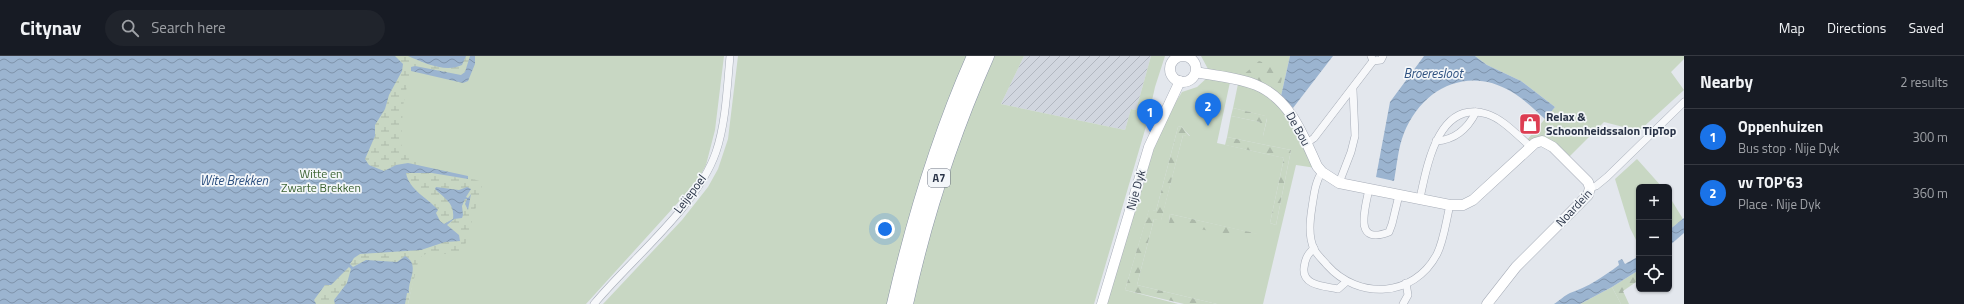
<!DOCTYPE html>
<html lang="en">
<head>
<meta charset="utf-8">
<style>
	:root { --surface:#171b24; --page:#20242c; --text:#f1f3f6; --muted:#9ea1a6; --line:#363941; --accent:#1a73e8 }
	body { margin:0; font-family:"Titillium Web",sans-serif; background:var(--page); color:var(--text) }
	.controls { position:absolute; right:12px; bottom:12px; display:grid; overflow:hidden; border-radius:6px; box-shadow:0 1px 3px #0004 }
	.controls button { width:36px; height:36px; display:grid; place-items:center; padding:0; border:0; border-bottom:1px solid var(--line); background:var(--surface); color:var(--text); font:20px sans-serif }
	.you { position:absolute; left:885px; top:173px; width:14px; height:14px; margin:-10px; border:3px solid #fff; border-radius:50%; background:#1a73e8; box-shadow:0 0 0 6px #1a73e833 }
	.badge { display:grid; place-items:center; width:26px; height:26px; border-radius:50%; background:var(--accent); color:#fff; font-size:13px; font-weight:700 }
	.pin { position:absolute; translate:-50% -33px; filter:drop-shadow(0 1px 2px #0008) }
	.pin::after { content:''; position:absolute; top:21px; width:14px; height:12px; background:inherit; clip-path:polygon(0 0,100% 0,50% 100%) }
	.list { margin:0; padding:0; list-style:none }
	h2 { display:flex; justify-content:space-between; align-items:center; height:52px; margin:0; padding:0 16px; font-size:17px }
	h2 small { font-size:13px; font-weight:400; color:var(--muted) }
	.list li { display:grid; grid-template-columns:26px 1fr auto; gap:12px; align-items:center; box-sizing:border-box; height:56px; padding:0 16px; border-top:1px solid var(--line) }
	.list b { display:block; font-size:15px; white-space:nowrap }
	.list p { margin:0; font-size:13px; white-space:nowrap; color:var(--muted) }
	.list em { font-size:13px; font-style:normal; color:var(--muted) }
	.icon { flex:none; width:22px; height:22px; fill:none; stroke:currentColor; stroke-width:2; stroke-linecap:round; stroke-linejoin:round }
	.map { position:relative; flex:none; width:1684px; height:248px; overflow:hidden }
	header { display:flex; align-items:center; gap:24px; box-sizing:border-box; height:56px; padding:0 20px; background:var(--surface); border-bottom:1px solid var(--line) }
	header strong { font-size:19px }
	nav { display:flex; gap:22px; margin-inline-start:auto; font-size:14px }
	.search { width:280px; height:36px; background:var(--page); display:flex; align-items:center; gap:10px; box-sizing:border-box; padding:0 14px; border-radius:22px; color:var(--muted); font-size:15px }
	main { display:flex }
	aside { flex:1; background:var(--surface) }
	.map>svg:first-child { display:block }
</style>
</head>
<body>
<header>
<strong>Citynav</strong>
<div class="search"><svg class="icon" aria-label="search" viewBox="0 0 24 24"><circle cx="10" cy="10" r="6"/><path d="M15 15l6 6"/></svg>Search here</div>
<nav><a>Map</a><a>Directions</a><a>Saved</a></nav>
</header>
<main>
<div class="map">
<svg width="1684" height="248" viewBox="0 0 1684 248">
	<defs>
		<pattern id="industrial-furrows" width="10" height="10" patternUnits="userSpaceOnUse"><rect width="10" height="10" fill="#d1d6df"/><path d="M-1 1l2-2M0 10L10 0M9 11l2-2" fill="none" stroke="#b3b8c1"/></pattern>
		<pattern id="forest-firs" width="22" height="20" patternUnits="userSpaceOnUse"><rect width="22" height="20" fill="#c8d7c3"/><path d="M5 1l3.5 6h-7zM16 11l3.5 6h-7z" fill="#acb9a9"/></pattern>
		<pattern id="wetland-marsh" width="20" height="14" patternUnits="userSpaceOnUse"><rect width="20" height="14" fill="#c8d7c3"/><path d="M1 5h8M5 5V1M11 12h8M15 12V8" fill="none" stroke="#acb9a9"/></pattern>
		<pattern id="water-waves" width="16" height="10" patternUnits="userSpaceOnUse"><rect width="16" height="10" fill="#9bb4d0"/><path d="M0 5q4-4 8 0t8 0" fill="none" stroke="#7e93ab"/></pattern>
	</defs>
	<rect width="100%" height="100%" fill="#e3e7ed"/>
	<path fill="url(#industrial-furrows)" d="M1024,0H1151L1136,54L1131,53L1125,74L1001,48Z"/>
	<g fill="#c8d7c3" fill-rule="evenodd">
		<path d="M0,0H724L715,74L706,109L700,120L683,141L586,248H408L418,202L407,248H0Z"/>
		<path d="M738,0H968L889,248H603L682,164L708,131L718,113L728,83Z"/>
		<path d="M995,0H1024L1001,48L1125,74L1131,53L1136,54L1151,0H1165L1155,31L1147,67L1094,248H913C930,162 959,79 995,0Z"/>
		<path d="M1201,0H1290L1281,40L1241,21L1208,13Z"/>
		<path d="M1475,0H1684V3L1671,16L1684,34L1639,75L1604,66L1569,101L1551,84C1543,81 1534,88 1527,84L1555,51L1521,25L1487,9Z"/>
		<path d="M1208,21L1230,26L1217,87L1284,102L1270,167L1276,169L1291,94L1227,81L1231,60L1260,66L1263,80L1267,63L1265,60L1233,52L1238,28L1258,33L1283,52L1316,112L1296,109L1263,248H1217L1137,229L1154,163L1161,164L1183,79L1190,80L1181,70L1178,71L1156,155L1149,154L1125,234L1178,248H1107L1160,72L1182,36L1197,31ZM1170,158L1257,178L1169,166Z"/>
		<path d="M1637,103L1662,131H1639V190L1630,172L1615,123Z"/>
		<path d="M1669,140L1683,163L1669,174Z"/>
		<path d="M1612,231L1621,248H1580Z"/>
	</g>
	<g fill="url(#forest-firs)">
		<path d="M1259,5L1268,8L1283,18L1278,38L1241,21Z"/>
		<path d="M1233,52L1266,60L1267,62L1263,80L1256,78L1260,66L1231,60Z"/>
		<path d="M1181,70L1190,81L1183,79L1161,165L1154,163L1137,229L1217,248H1184L1125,234L1149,153L1156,155L1178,71Z"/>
		<path d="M1227,81L1291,94L1276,169L1270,167L1284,102L1225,89Z"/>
		<path d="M1170,158L1254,177L1258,178L1256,184L1169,167Z"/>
		<path d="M1639,214V224L1623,235L1629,248H1621L1612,231Z"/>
	</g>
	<g fill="url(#wetland-marsh)">
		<path d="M395,0H408L426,7L462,9L466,0H470C470,7 467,16 460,19L415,10L411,11L403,50L401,88L407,100L416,104L419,110L408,107L396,109L384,115L369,109L365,103L375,80V69L385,53L389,39L402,15V8Z"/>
		<path d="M406,117H431L465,123L469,122L483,126L462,200L429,196L419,202L408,248H405L407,237H409C408,219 421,220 405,200L397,206C383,207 365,201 353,211L350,208L354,202L360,198H388L428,192L445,186H457L459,179L447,169L454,163L462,162C465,157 462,151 465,143H467L469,152L468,142L466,141L471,134L449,133L439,137C449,144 455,150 453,163L444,168C437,163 437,157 434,150C429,139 409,136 406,117Z"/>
		<path d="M349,211L352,213L347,227L333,246L335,248H316L314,244L325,229H331Z"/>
	</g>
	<g fill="url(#water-waves)">
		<path d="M0,0H395L403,8L402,15L389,39L385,53L375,69V80L365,103L369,109L384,115L396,109L408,107L468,120V123L432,117H406C409,134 428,142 438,154L436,157L440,165L444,168L453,163C455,147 445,143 435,133L436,131L459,134L467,131L471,133L466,141L468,142L471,138L468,154L465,148L467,143H465L462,150L463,159L462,162L454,163L447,169L459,179L460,185L445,186L421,194L360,198L354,202L350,208L353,211L366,204L397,206L405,200C421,209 407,225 409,237H407L405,248H335L334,244L347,227L351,213L349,211L331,229H325L314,244L316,248H0Z"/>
		<path d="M408,0H466L462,9C446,17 424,7 408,0Z"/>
		<path d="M470,0H475V8L468,25L463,27L411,15V11L415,10L461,19L465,16Z"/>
		<path d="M1290,0H1333L1293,52L1281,40Z"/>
		<path d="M1424,0H1475L1487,9L1521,25L1555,51L1545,63C1535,54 1524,43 1512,36C1468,9 1422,32 1404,77C1398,92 1397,109 1394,125L1376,121L1390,46Z"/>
		<path d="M1684,162V177L1669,190V174Z"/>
		<path d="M1639,200V214L1612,231L1580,248H1554C1559,245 1565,239 1570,237C1588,231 1603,221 1619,209L1618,205L1622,203L1625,208Z"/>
	</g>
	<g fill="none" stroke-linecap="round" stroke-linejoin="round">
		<g stroke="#a7adb8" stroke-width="8">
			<g id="street">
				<path d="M1371,0L1373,5L1381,4L1383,0"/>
				<path d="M1436,85C1456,84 1468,72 1476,56"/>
				<path d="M1307,87L1314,82L1373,5"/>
				<path d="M1322,116C1315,126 1314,139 1312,151C1310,164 1308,180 1314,193C1317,199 1323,204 1327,209C1358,244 1414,242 1437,198C1444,184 1446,165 1450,149"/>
				<path d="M1339,127L1351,96L1355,80L1353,34"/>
				<path d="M1590,132L1596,130L1607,121L1684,46"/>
				<path d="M1369,133C1365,153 1353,190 1389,176L1392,168L1399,139"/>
				<path d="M1420,142C1427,110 1438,43 1487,58C1503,63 1518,80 1531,91"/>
				<path d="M1314,192C1307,199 1305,203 1304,212C1302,230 1325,230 1338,233L1346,226"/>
				<path d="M594,248C631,203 697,151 716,96C726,66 727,32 730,0"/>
				<path d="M1403,248L1408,239L1406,227"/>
			</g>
		</g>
		<g stroke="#a7adb8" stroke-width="11">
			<g id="secondary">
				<circle cx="1183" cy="13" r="13"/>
				<path d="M1196,16C1215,20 1237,21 1256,29C1290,43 1303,79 1317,110L1322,116L1339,127L1450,149H1463L1473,144L1535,87L1542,85L1553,91L1588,126L1590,132L1588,139L1516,211L1487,248"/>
				<path d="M1102,248L1149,91L1180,25"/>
			</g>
		</g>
		<g stroke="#8993a5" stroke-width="15">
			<g id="highway">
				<path d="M894,248C914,161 938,81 974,0"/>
				<path d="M906,248C925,161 951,81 987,0"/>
			</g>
		</g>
		<use href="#street" stroke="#f7f8fa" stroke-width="7"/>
		<use href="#secondary" stroke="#fff" stroke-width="10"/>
		<use href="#highway" stroke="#fff" stroke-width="14"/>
	</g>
	<defs>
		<g id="shop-square" transform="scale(1.15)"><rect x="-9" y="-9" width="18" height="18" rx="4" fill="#dd3d52" stroke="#f3f6f9"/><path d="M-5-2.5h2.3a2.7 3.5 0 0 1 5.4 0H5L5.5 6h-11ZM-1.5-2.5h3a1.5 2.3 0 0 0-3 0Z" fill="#fff"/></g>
	</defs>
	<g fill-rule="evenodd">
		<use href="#shop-square" x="1530" y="68"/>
	</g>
	<g text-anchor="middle" stroke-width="3.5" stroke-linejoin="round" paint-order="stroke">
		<rect fill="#f3f6f9" stroke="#666e7c" stroke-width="1" x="928" y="113" width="22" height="18" rx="3"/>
		<g font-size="11" font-weight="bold" fill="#293347">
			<text x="939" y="126">A7</text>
		</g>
		<g font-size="12" font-weight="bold" fill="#293347" stroke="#f3f6f9" text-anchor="start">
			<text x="1546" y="65">Relax &amp;<tspan x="1546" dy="14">Schoonheidssalon TipTop</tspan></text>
		</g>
		<g font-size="12" fill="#293347" stroke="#f3f6f9">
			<text transform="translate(1298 73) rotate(61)" y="4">De Bou</text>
			<text transform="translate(1136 134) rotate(-74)" y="4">Nije Dyk</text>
			<text transform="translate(690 138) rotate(-53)" y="4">Leijepoel</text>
			<text transform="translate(1574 152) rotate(-47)" y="4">Noardein</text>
		</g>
		<g font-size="12" fill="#3d6434" stroke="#f3f6f9">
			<text x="321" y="122">Witte en<tspan x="321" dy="14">Zwarte Brekken</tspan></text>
		</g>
		<g font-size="13" font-style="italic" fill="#2e5180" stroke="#f3f6f9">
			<text x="1433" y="22">Broeresloot</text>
			<text x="234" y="129">Wite Brekken</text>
		</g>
	</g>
</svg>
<div class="controls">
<button>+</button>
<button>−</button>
<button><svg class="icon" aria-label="locate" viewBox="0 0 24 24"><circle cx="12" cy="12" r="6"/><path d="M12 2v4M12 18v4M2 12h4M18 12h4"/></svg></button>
</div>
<div class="you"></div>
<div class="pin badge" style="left:1150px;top:76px">1</div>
<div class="pin badge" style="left:1208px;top:70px">2</div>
</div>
<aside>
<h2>Nearby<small>2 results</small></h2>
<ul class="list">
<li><span class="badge">1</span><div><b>Oppenhuizen</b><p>Bus stop · Nije Dyk</p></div><em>300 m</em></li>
<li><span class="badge">2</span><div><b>vv TOP'63</b><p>Place · Nije Dyk</p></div><em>360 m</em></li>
</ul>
</aside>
</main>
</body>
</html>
